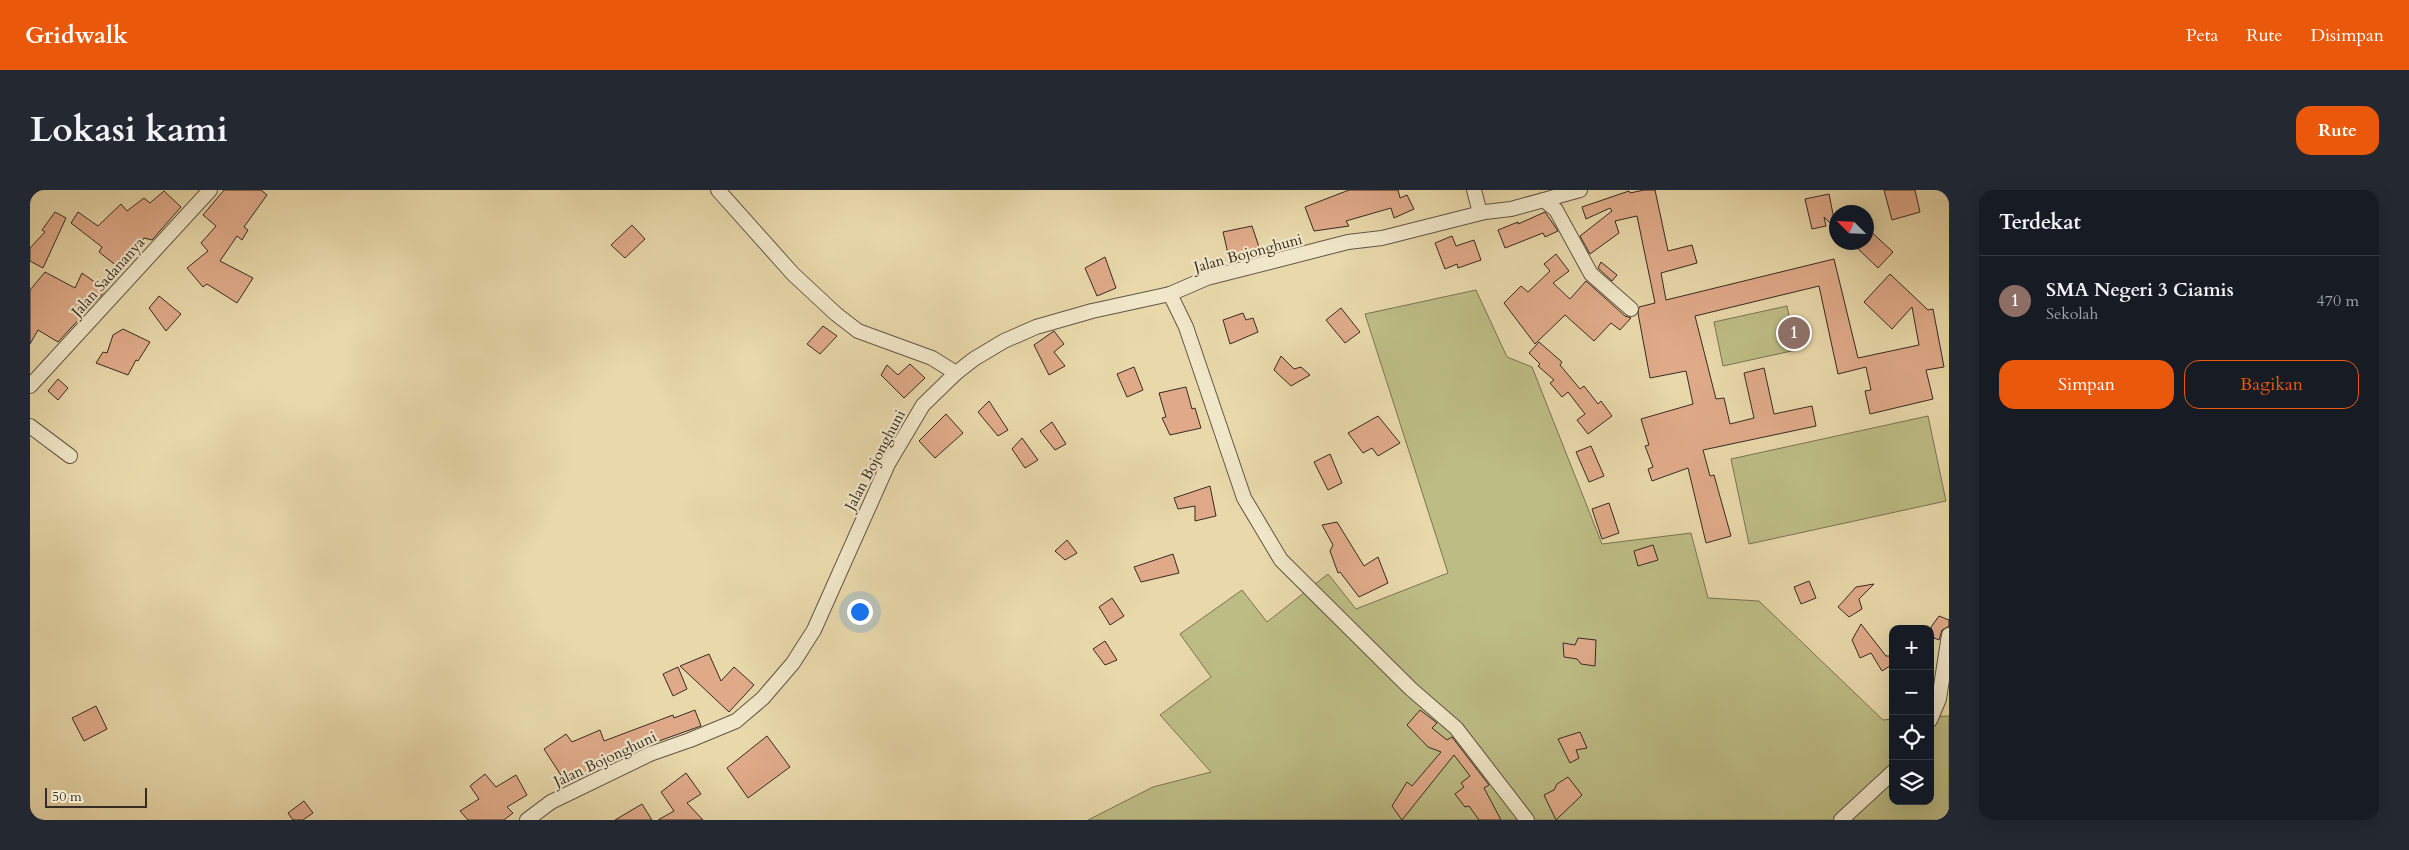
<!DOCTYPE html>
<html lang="id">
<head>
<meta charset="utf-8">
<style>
	:root { --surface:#171b24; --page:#242831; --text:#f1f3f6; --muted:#9ea1a6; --line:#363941; --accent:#ea580c }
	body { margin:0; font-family:Cardo,serif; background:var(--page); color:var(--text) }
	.controls { position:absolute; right:15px; bottom:15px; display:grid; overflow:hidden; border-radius:10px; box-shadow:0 5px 20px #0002 }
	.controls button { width:45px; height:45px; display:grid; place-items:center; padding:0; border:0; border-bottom:1px solid var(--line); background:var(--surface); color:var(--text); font:25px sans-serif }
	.compass { position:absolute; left:1799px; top:15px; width:45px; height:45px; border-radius:50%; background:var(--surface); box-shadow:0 5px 20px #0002; rotate:294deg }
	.scale { position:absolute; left:15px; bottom:12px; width:102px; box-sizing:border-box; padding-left:5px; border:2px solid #362b23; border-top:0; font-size:14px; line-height:18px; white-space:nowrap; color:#362b23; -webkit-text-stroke:4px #f0e6c8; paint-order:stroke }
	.you { position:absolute; left:829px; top:421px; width:18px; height:18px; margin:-12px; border:4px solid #fff; border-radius:50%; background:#1a73e8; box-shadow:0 0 0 8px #1a73e833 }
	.badge { display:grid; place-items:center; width:32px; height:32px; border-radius:50%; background:var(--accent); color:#fff; font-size:16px; font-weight:700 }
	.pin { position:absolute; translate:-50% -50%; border:2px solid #fff; box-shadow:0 1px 5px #0006 }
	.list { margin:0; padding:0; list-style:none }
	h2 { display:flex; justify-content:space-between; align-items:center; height:65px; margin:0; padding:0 20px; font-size:21px }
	h2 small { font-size:16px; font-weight:400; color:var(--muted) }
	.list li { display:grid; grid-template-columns:32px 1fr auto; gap:15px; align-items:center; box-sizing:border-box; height:90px; padding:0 20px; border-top:1px solid var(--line) }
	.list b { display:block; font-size:19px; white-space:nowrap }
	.list p { margin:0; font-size:16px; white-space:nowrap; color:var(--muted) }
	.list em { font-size:16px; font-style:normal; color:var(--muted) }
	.actions { display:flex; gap:10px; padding:15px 20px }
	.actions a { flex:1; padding:11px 0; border:1px solid var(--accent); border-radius:15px; text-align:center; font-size:18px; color:var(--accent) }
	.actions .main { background:var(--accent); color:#fff }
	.icon { flex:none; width:28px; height:28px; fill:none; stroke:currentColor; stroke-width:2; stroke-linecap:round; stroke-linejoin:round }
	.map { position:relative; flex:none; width:1919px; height:630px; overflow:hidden; border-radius:15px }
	header { display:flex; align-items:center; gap:30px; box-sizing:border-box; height:70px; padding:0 25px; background:var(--accent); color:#fff }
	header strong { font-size:24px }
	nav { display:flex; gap:28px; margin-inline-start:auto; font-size:18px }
	.intro { display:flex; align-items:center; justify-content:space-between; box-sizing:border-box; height:120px; padding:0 30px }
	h1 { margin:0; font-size:35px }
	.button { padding:12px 22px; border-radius:15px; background:var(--accent); color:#fff; font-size:18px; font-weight:700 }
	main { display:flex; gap:30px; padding:0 30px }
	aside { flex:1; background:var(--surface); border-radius:15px; box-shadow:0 5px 20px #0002 }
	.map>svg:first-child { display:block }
</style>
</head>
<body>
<header>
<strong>Gridwalk</strong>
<nav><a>Peta</a><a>Rute</a><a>Disimpan</a></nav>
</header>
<div class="intro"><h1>Lokasi kami</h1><a class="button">Rute</a></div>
<main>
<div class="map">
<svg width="1919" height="630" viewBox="0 0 1919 630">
	<rect width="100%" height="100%" fill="#e8d8aa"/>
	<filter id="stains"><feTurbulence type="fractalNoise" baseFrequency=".004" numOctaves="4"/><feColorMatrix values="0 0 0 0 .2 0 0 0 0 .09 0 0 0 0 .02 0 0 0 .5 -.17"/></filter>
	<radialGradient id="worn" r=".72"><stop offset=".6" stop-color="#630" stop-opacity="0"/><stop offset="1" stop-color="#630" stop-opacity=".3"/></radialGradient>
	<g fill="#bdbc84" stroke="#7a7454">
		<path d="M1446,100L1477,167L1502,177L1572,354L1661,343L1678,408L1729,411L1853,530L1863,529V611H1900V527L1919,526V630H1058L1123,597L1181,582L1130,525L1181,487L1150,444L1212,400L1237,432L1298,384L1326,419L1418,383L1335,124Z"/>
		<path d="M1757,116L1766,160L1693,176L1684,132Z"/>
		<path d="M1898,226L1916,311L1719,354L1701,269Z"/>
	</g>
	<g fill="#e0aa89" stroke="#362b23">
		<path d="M194,0H231L237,5L214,37L218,40L212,50L207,46L190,71L223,88L207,113L177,94L173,97L157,78L178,61L171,53L186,36L173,25Z"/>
		<path d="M1319,0H1368L1370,8L1377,5L1384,19L1364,28L1361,18L1316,31L1319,36L1284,41L1275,17Z"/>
		<path d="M1614,0H1625L1638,61L1662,55L1667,73L1631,83L1636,110L1804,69L1828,168L1889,155L1882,117L1862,139L1834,112L1860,84L1898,120L1903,119L1914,177L1896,180L1903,209L1840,224L1835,201L1841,200L1836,177L1808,184L1789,96L1665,126L1686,209L1694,208L1700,234L1724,228L1714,183L1734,178L1744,224L1782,216L1786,236L1673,260L1680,286L1684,285L1701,346L1676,353L1658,278L1622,291L1618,279L1623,277L1615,256L1619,255L1611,229L1663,214L1656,181L1620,188L1608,123L1609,117L1625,113L1607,26L1585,31L1589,43L1560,64L1550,46L1582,21L1580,18L1556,29L1552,17L1599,1L1600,3Z"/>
		<path d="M1854,0H1885L1890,22L1862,30Z"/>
		<path d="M134,1L151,17L122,50L114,48L105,62L100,59L88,77L69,62L72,57L41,33L48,22L68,36L91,14L97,21L114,8L120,13Z"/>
		<path d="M1799,4L1806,39L1794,27L1796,36L1782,39L1775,9Z"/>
		<path d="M25,22L36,28L13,78L0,71V58L15,42L12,40Z"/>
		<path d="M1515,22L1528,41L1515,47L1513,43L1475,58L1468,40L1488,32V34Z"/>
		<path d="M602,35L615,49L595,68L581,55Z"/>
		<path d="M1222,36L1229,57L1199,68L1193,42Z"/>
		<path d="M1836,37L1863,62L1848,78L1821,52H1836Z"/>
		<path d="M1422,46L1426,56L1444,50L1451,70L1428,78L1427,74L1415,79L1405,53Z"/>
		<path d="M1526,64L1539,81L1523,93L1540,109L1556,91L1595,126L1601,128L1590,140L1581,133L1564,151L1535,125L1505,154L1474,113L1491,96L1498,102L1520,81L1514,74Z"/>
		<path d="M1075,67L1086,98L1067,106L1055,78Z"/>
		<path d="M1571,72L1587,85L1582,91L1568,78Z"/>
		<path d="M15,82L45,98L52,83L76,100L28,152L8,140L0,154V100Z"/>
		<path d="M129,106L151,124L136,141L119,118Z"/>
		<path d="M1311,118L1330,142L1315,153L1296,130Z"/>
		<path d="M1213,123L1216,130L1223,128L1228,142L1200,154L1193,130Z"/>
		<path d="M793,136L807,146L790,164L777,154Z"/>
		<path d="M93,139L120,152L108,171L106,170L98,185L66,173L73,162L77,163L83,145Z"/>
		<path d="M1024,141L1034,154L1024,162L1035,176L1019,185L1004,155Z"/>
		<path d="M1509,152L1532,172L1530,175L1550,199L1554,196L1568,214L1571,211L1582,226L1558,244L1547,230L1555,224L1538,202L1532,207L1520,193L1524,190L1508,176L1510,174L1499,163Z"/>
		<path d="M1251,166L1264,179L1271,177L1280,185L1261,196L1244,180Z"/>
		<path d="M880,174L895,188L874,208L851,185L857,175L868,185Z"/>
		<path d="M1104,177L1113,200L1097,207L1087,184Z"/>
		<path d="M28,189L38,198L28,210L18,201Z"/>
		<path d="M1156,197L1162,219L1165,218L1171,238L1140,245L1132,228L1136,227L1129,203Z"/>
		<path d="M959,211L978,240L968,246L948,222Z"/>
		<path d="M916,224L933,243L905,268L889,251Z"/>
		<path d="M1348,226L1370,253L1348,266L1342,258L1333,263L1318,243Z"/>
		<path d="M1022,232L1036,254L1025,260L1010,241Z"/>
		<path d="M992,248L1008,270L995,278L982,259Z"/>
		<path d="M1561,256L1574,286L1559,292L1546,262Z"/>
		<path d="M1300,264L1312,293L1298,300L1284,272Z"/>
		<path d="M1180,296L1186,326L1165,331V316L1148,319L1144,308Z"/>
		<path d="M1579,313L1589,343L1572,349L1562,319Z"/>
		<path d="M1307,332L1334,376L1348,367L1358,393L1329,407L1310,382L1308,383L1300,361L1303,355L1292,335Z"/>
		<path d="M1037,350L1047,363L1035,370L1025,361Z"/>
		<path d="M1623,355L1628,370L1608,376L1604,361Z"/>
		<path d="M1143,364L1149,383L1111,392L1104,377Z"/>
		<path d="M1779,391L1786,408L1771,414L1764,397Z"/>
		<path d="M1844,394L1829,409L1832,419L1819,427L1808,417L1826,397Z"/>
		<path d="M1082,408L1094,426L1080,435L1069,417Z"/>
		<path d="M1909,426L1919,430V436L1912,440L1909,450L1904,448L1901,437Z"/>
		<path d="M1831,434L1856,466H1863V474L1852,481L1841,463L1830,468L1822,450Z"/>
		<path d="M1548,448L1566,450L1565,476L1551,474L1547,469L1534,467L1533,453L1545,455Z"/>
		<path d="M1075,451L1087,470L1075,475L1063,459Z"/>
		<path d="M679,464L691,491L704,477L724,495L699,522L650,476Z"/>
		<path d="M648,477L657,499L643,506L633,484Z"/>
		<path d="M66,516L77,539L54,551L42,528Z"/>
		<path d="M665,520L671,536L609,558L592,568L591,565L563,577L564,579L549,589L545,582L534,590L514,559L536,544L542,552L570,540L574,551L643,525L644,528Z"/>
		<path d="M1390,520L1407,533L1402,538L1417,550L1422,547L1459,595L1454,598L1471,630H1449L1439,616L1435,617L1425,604L1434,597L1431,593L1440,586L1424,565L1372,630L1362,616L1377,592L1382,596L1411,562L1398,557L1377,535Z"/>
		<path d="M1550,542L1557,558L1546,560L1549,568L1540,573L1528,549Z"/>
		<path d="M737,546L760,577L718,608L697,578Z"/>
		<path d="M656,583L671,604L657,613L673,630H628L644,621L631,602Z"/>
		<path d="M455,584L466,597L486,585L497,605L477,617L483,623L474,630H438L430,621L449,609L440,596Z"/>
		<path d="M1538,587L1552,605L1526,630L1514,605L1524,600L1527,594Z"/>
		<path d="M274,611L283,623L273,630H263L258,623Z"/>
		<path d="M612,614L622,630H585Z"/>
	</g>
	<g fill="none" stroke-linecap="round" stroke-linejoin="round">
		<g stroke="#625645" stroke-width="16">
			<g id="minor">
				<path d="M688,0L763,84L806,124L828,141L902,168L926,183"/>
				<path d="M1444,0L1450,23"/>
				<path d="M1514,10L1526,20L1561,84L1601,119"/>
				<path d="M1140,104L1156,137L1214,308L1251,370L1381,499L1426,538L1497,630"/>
				<path d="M0,196L180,0"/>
				<path d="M0,236L40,266"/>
				<path d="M1900,530L1909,509L1919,445"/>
				<path d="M497,630L521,612L620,564L660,550L706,531L733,508L763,473L784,440L858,274L893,215L926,183L944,169L974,151L1006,137L1062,121L1140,104L1177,88L1318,52L1352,48L1455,22L1481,19L1550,0"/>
				<path d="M1811,630L1863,582"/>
			</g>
		</g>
		<use href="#minor" stroke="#f0e6c8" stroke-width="14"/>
	</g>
	<g text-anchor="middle" stroke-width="4.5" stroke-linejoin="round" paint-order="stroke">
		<g font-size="15" fill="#362b23" stroke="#f0e6c8">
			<text transform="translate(1218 63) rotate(-15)" y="5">Jalan Bojonghuni</text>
			<text transform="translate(78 87) rotate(-48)" y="5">Jalan Sadananya</text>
			<text transform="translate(845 270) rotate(-62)" y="5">Jalan Bojonghuni</text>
			<text transform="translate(575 569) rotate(-25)" y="5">Jalan Bojonghuni</text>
		</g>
	</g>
	<rect width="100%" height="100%" filter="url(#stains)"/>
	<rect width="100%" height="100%" fill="url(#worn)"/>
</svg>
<div class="controls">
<button>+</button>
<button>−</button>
<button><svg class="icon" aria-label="locate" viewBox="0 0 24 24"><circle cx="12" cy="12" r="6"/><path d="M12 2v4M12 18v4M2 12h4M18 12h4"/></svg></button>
<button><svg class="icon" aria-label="layers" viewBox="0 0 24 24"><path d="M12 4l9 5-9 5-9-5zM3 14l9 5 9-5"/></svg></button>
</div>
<svg class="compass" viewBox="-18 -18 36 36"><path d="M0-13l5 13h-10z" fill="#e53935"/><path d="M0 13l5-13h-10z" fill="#9ea1a6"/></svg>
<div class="scale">50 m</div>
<div class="you"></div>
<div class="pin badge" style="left:1764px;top:143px;background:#8d6e63">1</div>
</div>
<aside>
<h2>Terdekat<small></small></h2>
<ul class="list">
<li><span class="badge" style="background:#8d6e63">1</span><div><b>SMA Negeri 3 Ciamis</b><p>Sekolah</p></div><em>470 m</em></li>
</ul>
<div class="actions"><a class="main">Simpan</a><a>Bagikan</a></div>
</aside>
</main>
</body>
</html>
